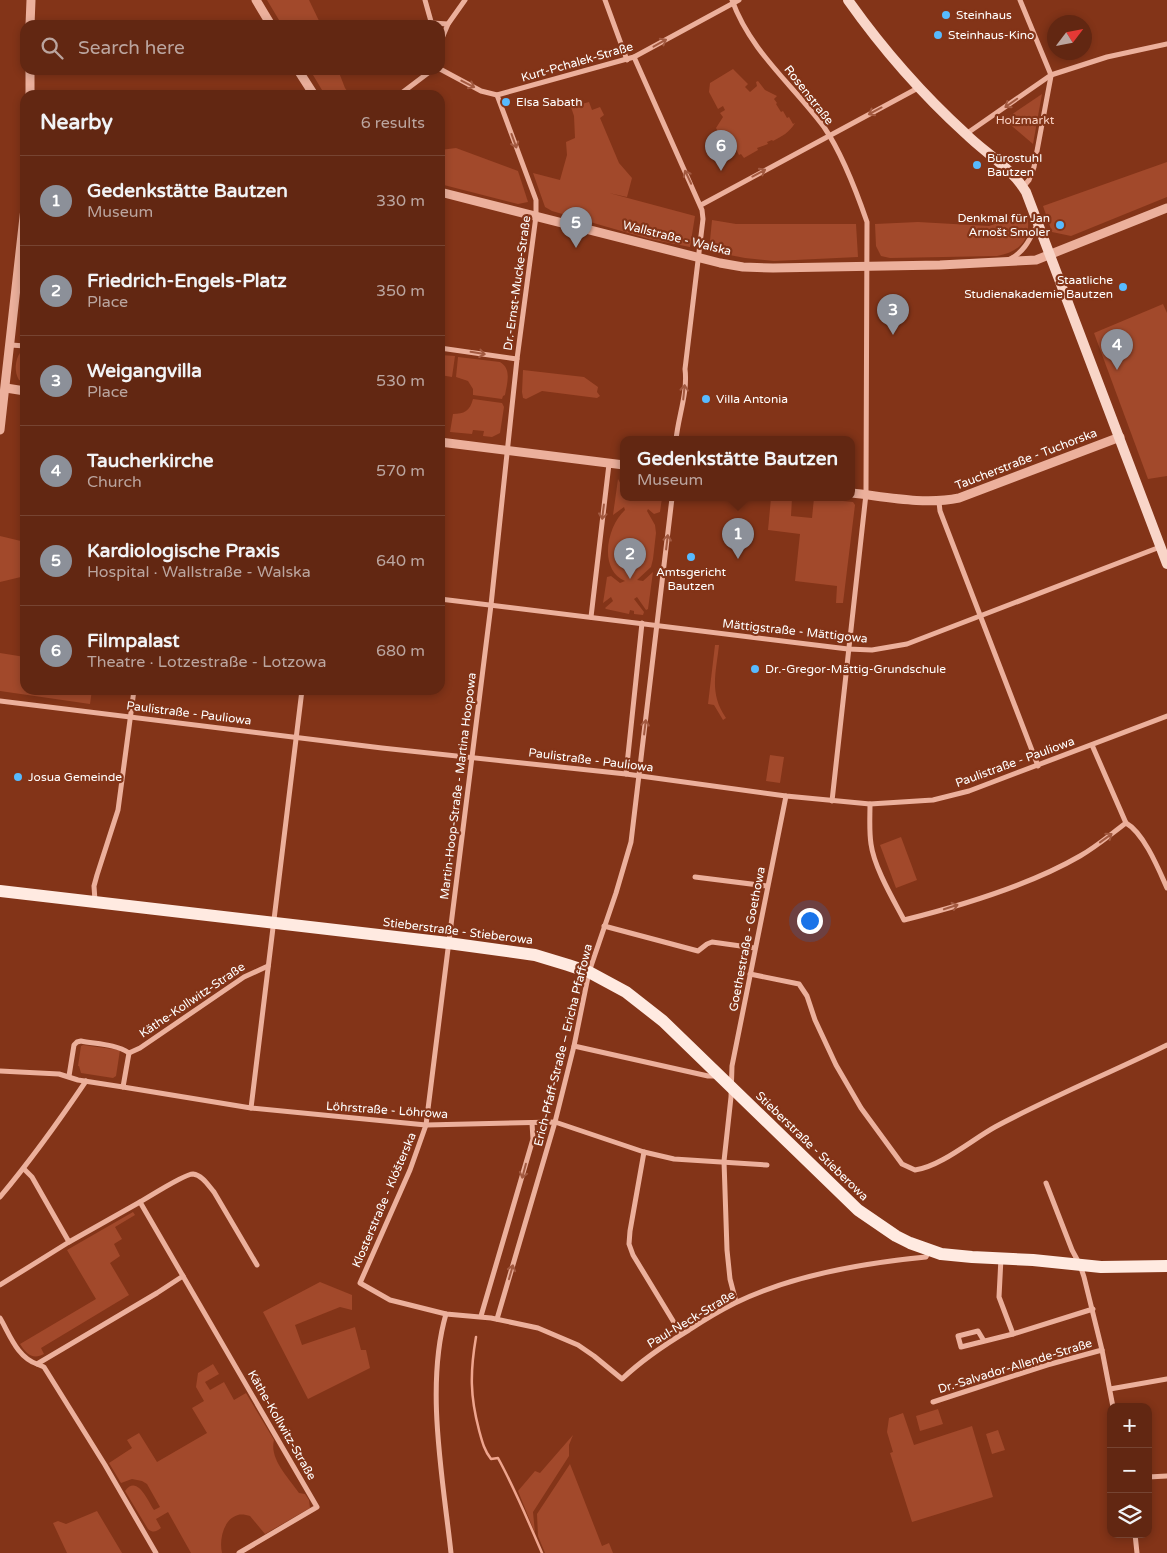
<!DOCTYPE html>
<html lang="en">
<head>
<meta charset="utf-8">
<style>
	:root { --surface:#622712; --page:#6b3320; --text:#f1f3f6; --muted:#bba59f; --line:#764432; --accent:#8c9099 }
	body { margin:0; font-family:"Varela Round",sans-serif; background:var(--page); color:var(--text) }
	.controls { position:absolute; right:15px; bottom:15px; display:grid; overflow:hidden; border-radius:10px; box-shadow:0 2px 8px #0003 }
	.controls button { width:45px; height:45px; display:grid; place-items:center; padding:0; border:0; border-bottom:1px solid var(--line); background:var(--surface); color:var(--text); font:25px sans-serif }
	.compass { position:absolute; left:1047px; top:15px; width:45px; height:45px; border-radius:50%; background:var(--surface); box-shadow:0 2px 8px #0003; rotate:58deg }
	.you { position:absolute; left:809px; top:920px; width:18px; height:18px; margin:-12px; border:4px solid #fff; border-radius:50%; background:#1a73e8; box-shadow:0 0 0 8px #1a73e833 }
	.badge { display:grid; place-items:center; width:32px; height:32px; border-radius:50%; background:var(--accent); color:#fff; font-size:16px; font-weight:700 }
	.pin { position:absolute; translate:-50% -41px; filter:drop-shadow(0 1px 2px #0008) }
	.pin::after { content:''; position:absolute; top:26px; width:18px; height:15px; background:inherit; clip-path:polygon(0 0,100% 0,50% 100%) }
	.popup { position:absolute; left:620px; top:436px; width:235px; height:65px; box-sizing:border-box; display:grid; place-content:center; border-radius:10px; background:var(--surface); filter:drop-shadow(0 1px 4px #0005); font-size:16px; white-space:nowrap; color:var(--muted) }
	.popup b { font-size:19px; color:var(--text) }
	.popup::after { content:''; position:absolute; left:50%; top:100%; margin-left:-10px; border:10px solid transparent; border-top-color:var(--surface) }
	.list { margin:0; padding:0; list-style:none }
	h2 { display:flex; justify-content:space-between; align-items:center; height:65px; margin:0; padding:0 20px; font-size:21px }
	h2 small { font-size:16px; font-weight:400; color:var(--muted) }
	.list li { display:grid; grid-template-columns:32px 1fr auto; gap:15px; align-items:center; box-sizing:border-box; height:90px; padding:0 20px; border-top:1px solid var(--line) }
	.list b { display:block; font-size:19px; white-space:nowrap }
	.list p { margin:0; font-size:16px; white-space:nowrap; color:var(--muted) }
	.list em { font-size:16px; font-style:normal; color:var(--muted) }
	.icon { flex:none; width:28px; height:28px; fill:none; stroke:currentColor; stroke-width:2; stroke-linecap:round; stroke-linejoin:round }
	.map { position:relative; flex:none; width:1167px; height:1553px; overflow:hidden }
	.search { position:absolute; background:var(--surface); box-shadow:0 2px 8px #0003; left:20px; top:20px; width:425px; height:55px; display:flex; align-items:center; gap:12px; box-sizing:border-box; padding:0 18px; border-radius:15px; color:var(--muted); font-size:19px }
	.panel { position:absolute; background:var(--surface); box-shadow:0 2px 8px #0003; left:20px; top:90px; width:425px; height:605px; border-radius:15px }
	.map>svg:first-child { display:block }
</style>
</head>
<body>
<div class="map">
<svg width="1167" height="1553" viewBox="0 0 1167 1553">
	<rect width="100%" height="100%" fill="#833418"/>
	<g fill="#a2492b">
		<path d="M267,0H309L321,25H282Z"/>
		<path d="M733,69L748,84L745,87L750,92L757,86L756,82L758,81L765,90L777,96L774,99L777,103L776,104L781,112L783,111L787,118L789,117L793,124L795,123C789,133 782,136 773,141L772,140L767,142L768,144L757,148L758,150L744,158L741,154L739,155L735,147L726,146L716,128L723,117L720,113L725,110L723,106L718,109L709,92L710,83Z"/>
		<path d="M310,70H338L345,88L350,95H325Z"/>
		<path d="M1042,94L1033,144L1006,121L1011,115Z"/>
		<path d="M589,102L592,110L600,107L604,115L600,118L619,163L632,178L627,197L609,193L695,216L690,247L649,239L552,211L545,207L533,173L560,180L567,155L566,142L575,138L574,116L571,107Z"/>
		<path d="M456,148L518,171L528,202L518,204L440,184V150Z"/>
		<path d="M1167,162V197L1071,236L1052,232L1043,206Z"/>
		<path d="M1027,214C1032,238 1021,252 997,256L890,258L881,256L876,246L875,224L918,222L989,226Z"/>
		<path d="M712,220L736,224H856L858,257L774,261L745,258L709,251Z"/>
		<path d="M1163,304L1167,313V476L1148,479L1094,333Z"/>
		<path d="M20,353H25V382L19,380C14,372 15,360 20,353Z"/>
		<path d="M440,355L455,356L452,377L440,375Z"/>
		<path d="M458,357L500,362C512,369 507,383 505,395L503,396L502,399L473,395V389L468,381L456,377Z"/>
		<path d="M523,370L584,377L598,387L597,392L600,396L597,398L542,391L526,399L523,398L522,392Z"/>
		<path d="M473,399L502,403L504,407L500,433L492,437L483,436L484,431L473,430L472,434L450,432L453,414C464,414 470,411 473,399Z"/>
		<path d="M618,479L623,488L624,480V498H662L660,512L654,514L648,509L647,511L655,525L656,533L653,559L651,567L637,580L643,581L653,572L648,609L646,610L637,597L634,599L644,612L643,615L634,614V611L630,610L629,614L606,609L605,608L613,601L611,597L603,603L607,577L611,576L620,583L625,581C598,569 607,526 625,510L624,507L613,515Z"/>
		<path d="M771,498H792L791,516L812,518L814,498L853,502L855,505L843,603H836L837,586L795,581L800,534L768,530Z"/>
		<path d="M0,536L25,542V576L0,582Z"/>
		<path d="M715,645H719C716,673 709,693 726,718L723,720L714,705L708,704Z"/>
		<path d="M0,653L25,657V690H92L90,704L0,691Z"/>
		<path d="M770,755L784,757L780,783L766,781Z"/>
		<path d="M901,837L917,880L896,888L880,845Z"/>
		<path d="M83,1045L120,1050L116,1076L113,1078L81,1073L79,1066H78L81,1046Z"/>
		<path d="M133,1212L135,1215L115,1227L122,1239L114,1244L120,1256L110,1263L129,1295L41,1348L44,1354C33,1360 26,1354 20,1344L96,1299L67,1250Z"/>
		<path d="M320,1282L352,1295V1310L340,1307L295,1325L302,1345L355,1327L361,1350H366L370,1368L308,1399L263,1312Z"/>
		<path d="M213,1364L219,1374L205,1382L210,1390L224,1382L234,1400L246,1393L274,1440C269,1459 289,1478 299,1493L305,1494L309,1500L310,1508L265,1534L250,1516C247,1515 241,1514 238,1515C223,1519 219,1541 222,1553H191L168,1512L156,1519L161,1528C156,1532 153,1533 148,1529L125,1491C137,1474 148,1501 154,1510L160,1507L147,1484L142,1481L132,1479L121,1483L109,1463L132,1448L127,1440L139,1433L157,1462L207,1433L192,1408L204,1401L196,1387L198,1373Z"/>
		<path d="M938,1409L943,1424L920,1431L916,1416Z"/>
		<path d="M903,1413L914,1445L972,1426L993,1497L912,1522L890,1453L893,1452L887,1432L889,1418Z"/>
		<path d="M998,1430L1005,1450L992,1454L986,1434Z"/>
		<path d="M573,1435L569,1445V1456L533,1512L535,1533L518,1491L535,1471L540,1473Z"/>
		<path d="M570,1464L602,1546L609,1543L613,1553H545L538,1536L537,1514Z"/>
		<path d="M97,1511L122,1553H67L53,1523L58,1521L66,1524Z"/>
	</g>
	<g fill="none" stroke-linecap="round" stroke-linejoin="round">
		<path stroke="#efa58e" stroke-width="2.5" d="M476,1337C470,1372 470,1396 479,1430C482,1441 484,1450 491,1459L498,1458C515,1489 528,1521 542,1553"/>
		<g stroke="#ecb09c" stroke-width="5">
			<path d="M425,0L432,25"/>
			<path d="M605,0L627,60"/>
			<path d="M732,0C750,51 793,85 824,127C841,152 857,193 867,222L866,494L832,801"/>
			<path d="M1020,0L1051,75"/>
			<path d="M432,23L448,24"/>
			<path d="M440,43L448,24L465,0"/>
			<path d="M634,57L702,210L703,219L685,369C688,393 678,417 676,440"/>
			<path d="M440,69L481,91L497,95L634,57L739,0"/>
			<path d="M399,95L432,70"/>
			<path d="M497,95L536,200V216L517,359L491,605L426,1125L410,1170L360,1283L390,1300L446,1314L491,1318L538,1328L578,1345L594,1356L622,1379C643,1359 664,1345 689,1330C704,1320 719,1311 735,1303C792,1275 864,1263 926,1257L929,1251"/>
			<path d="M966,134L1051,75L1107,57L1167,44"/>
			<path d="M1023,187L1029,180L1034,167L1051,76"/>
			<path d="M701,205L918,88"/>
			<path d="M1008,260C1024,253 1030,239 1037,225"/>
			<path d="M11,345L25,346"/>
			<path d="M440,348L517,359"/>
			<path d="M939,502L940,511L1038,766"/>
			<path d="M440,599L848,649L872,650L907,644L1160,547"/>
			<path d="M591,617L609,464"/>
			<path d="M0,701L382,748L626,774L786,796L870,804L933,800L969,791L1167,716"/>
			<path d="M1092,745L1126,823C1144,833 1159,870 1167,888"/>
			<path d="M626,774L642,623"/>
			<path d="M870,804C870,817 869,831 871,844C874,867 893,899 904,920C960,906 1030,885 1080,856C1096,847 1111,834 1126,823"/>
			<path d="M695,877L767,886"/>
			<path d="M95,901L94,886L97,875L118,810L134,690"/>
			<path d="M604,926L698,951L707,944L712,942L755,948"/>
			<path d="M750,974L799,984L807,996L815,1020L836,1065L861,1108L902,1164L915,1170C940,1167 973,1139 995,1127C1051,1097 1110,1073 1167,1045"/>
			<path d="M574,1046L708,1076H716"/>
			<path d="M129,1053L140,1048L244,977L268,966"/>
			<path d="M0,1071L59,1074L78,1080L123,1087L129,1053"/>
			<path d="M69,1076L74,1045L77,1042L81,1041C96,1044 116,1044 129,1053"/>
			<path d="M123,1087L251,1108L426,1125L555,1122L644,1152L674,1159L767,1165"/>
			<path d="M251,1108L302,690"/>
			<path d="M644,1152L630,1231L629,1244L633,1255L681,1334"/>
			<path d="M24,1169L32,1177L69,1242L140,1202L317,1507L239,1553"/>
			<path d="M1046,1183L1072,1250L1080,1265L1084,1277L1102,1350L1113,1407"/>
			<path d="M0,1197C31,1160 59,1121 86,1081"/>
			<path d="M140,1202C149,1197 184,1174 193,1174C202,1175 208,1185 214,1192L257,1265"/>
			<path d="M1001,1258L999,1297L1013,1334"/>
			<path d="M0,1285L69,1242"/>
			<path d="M736,1302L730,1279L727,1250L724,1161L731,1097L732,1066L786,796"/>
			<path d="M446,1314C425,1386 443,1479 451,1553"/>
			<path d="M481,1316L533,1139L532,1123"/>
			<path d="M0,1318C10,1335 17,1357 37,1364L157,1293L183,1276"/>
			<path d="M497,1319L555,1122L574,1046L589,972L616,893L631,842L672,498"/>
			<path d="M984,1341L978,1331L958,1336L961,1347L1013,1334L1093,1309"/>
			<path d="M37,1364L44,1367L105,1465L156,1553"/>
			<path d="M1110,1389L1167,1379"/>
			<path d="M933,1402L1047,1365L1102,1350"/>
			<path d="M1148,1477L1167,1476"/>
			<path d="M1135,1534L1137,1553"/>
		</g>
		<g stroke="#ecb09c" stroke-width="9">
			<path d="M256,0L271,25"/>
			<path d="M30,25L31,0"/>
			<path d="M298,70L314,95"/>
			<path d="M30,95V70"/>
			<path d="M440,192L720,263L743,267L773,268L940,265L1036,260L1167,208"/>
			<path d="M6,388L25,391"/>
			<path d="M0,430L25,208"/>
			<path d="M440,442L624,465"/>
			<path d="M852,493C887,497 924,505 959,498L1120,437"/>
		</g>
		<path stroke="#f9d5c8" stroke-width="10" d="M848,0C884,51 920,92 966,134C985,153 1012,168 1026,192L1167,564"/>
		<path stroke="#ffeae1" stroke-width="12" d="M0,891L448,943L535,955L568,965L589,972L626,992L663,1021L858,1210L896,1236L910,1243L941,1254L972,1257L1033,1260L1101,1267L1167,1266"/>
	</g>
	<defs><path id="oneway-shaft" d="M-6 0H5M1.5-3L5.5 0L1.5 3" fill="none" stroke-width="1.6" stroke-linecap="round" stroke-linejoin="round" transform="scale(1.25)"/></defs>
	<g stroke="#a25940">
		<use href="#oneway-shaft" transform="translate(660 43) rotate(-29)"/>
		<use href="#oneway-shaft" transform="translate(468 84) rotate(27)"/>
		<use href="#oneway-shaft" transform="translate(1011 103) rotate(145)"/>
		<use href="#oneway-shaft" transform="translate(875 111) rotate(152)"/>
		<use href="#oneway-shaft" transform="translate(514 141) rotate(70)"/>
		<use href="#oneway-shaft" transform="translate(759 173) rotate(-28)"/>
		<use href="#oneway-shaft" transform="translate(688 177) rotate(-115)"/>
		<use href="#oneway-shaft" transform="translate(478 353) rotate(9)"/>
		<use href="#oneway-shaft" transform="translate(684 392) rotate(-84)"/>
		<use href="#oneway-shaft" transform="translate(603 512) rotate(97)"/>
		<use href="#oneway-shaft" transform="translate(667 542) rotate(-83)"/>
		<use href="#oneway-shaft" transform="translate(645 727) rotate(-83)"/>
		<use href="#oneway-shaft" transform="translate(1106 838) rotate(-36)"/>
		<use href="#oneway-shaft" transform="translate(951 907) rotate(-18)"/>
		<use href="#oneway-shaft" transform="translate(524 1171) rotate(105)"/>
		<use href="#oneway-shaft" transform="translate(511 1272) rotate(-74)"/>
	</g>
	<g fill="#57baff" stroke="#833418" stroke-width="2">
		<circle cx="946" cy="15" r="5"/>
		<circle cx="938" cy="35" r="5"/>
		<circle cx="506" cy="102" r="5"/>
		<circle cx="977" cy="165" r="5"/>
		<circle cx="1060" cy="225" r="5"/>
		<circle cx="1123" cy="287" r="5"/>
		<circle cx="706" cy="399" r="5"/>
		<circle cx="691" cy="557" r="5"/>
		<circle cx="755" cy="669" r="5"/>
		<circle cx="18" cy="777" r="5"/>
	</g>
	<g text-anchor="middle" stroke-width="4.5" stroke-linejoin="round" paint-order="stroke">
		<g font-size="12" fill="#fff" stroke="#833418" text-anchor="start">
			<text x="956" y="19">Steinhaus</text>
			<text x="948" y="39">Steinhaus-Kino</text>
			<text x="516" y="106">Elsa Sabath</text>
			<text x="987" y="162">Bürostuhl<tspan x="987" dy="14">Bautzen</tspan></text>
			<text x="1050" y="222" text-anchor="end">Denkmal für Jan<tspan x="1050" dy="14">Arnošt Smoler</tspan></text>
			<text x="1113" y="284" text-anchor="end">Staatliche<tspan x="1113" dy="14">Studienakademie Bautzen</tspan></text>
			<text x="716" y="403">Villa Antonia</text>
			<text x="691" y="576" text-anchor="middle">Amtsgericht<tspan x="691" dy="14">Bautzen</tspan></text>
			<text x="765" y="673">Dr.-Gregor-Mättig-Grundschule</text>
			<text x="28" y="781">Josua Gemeinde</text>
		</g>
		<g font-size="12" fill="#fff" stroke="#833418">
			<text transform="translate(577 62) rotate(-16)" y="4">Kurt-Pchalek-Straße</text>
			<text transform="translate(809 95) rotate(52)" y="4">Rosenstraße</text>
			<text transform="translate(677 238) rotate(14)" y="4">Wallstraße - Walska</text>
			<text transform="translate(517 283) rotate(-82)" y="4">Dr.-Ernst-Mucke-Straße</text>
			<text transform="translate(1026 459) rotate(-21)" y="4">Taucherstraße - Tuchorska</text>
			<text transform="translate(795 631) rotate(6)" y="4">Mättigstraße - Mättigowa</text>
			<text transform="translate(189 713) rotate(7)" y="4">Paulistraße - Pauliowa</text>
			<text transform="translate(591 760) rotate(7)" y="4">Paulistraße - Pauliowa</text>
			<text transform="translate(1015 762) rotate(-20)" y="4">Paulistraße - Pauliowa</text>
			<text transform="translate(458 786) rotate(-83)" y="4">Martin-Hoop-Straße - Martina Hoopowa</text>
			<text transform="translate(458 931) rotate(7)" y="4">Stieberstraße - Stieberowa</text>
			<text transform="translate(747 939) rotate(-79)" y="4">Goethestraße - Goethowa</text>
			<text transform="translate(192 1000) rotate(-34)" y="4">Käthe-Kollwitz-Straße</text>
			<text transform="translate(563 1045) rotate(-76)" y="4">Erich-Pfaff-Straße – Ericha Pfaffowa</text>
			<text transform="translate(387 1110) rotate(4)" y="4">Löhrstraße - Löhrowa</text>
			<text transform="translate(812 1146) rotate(44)" y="4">Stieberstraße - Stieberowa</text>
			<text transform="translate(384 1200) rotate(-67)" y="4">Klosterstraße - Klóšterska</text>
			<text transform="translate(691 1319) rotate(-31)" y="4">Paul-Neck-Straße</text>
			<text transform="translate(1015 1366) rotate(-17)" y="4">Dr.-Salvador-Allende-Straße</text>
			<text transform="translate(282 1425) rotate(60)" y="4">Käthe-Kollwitz-Straße</text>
		</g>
		<g font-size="12" fill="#f9cfc1" stroke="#833418">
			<text x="1025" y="124">Holzmarkt</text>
		</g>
	</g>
</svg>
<div class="controls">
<button>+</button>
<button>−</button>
<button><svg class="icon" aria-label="layers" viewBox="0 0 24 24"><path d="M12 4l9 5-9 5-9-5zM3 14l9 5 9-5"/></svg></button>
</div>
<svg class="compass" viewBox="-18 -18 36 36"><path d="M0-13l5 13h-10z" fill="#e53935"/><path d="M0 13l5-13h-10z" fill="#bba59f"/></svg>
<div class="you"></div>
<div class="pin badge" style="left:738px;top:559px">1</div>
<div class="popup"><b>Gedenkstätte Bautzen</b>Museum</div>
<div class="pin badge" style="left:630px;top:579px">2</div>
<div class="pin badge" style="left:893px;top:335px">3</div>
<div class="pin badge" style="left:1117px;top:370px">4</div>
<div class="pin badge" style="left:576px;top:248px">5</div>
<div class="pin badge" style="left:721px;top:171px">6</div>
<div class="search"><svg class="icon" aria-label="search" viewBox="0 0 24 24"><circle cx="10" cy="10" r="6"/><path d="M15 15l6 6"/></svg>Search here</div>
<section class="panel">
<h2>Nearby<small>6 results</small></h2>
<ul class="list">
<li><span class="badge">1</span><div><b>Gedenkstätte Bautzen</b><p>Museum</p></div><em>330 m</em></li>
<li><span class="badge">2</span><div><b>Friedrich-Engels-Platz</b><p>Place</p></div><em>350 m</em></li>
<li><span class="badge">3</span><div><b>Weigangvilla</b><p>Place</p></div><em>530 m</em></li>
<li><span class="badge">4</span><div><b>Taucherkirche</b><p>Church</p></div><em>570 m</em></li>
<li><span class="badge">5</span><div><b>Kardiologische Praxis</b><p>Hospital · Wallstraße - Walska</p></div><em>640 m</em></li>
<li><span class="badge">6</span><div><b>Filmpalast</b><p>Theatre · Lotzestraße - Lotzowa</p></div><em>680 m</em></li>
</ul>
</section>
</div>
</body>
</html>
